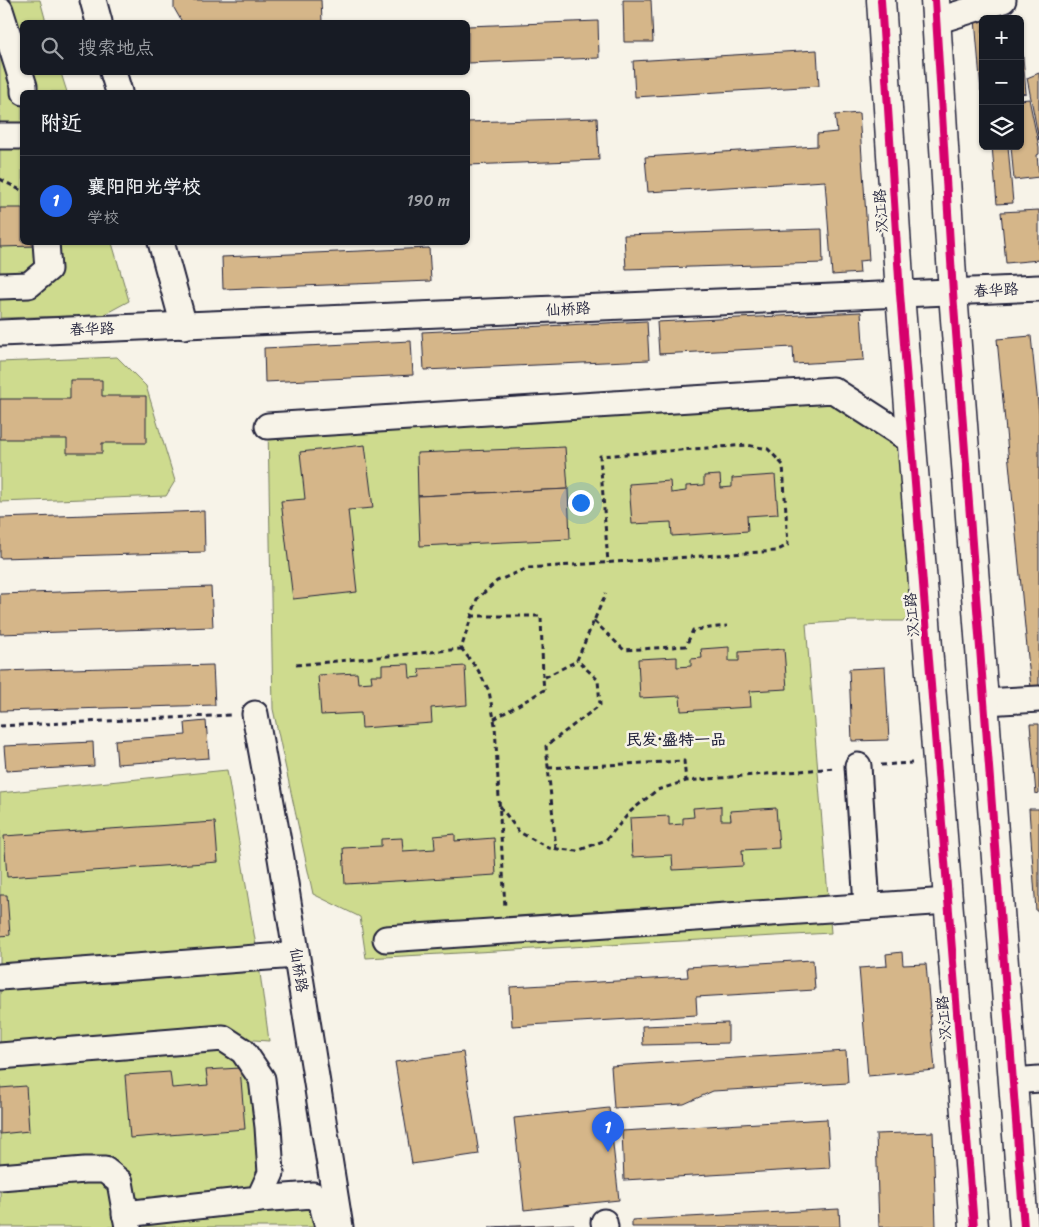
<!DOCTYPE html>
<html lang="zh">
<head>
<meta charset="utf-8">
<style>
	:root { --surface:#171b24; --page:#20242c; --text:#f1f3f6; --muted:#9ea1a6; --line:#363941; --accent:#2563eb }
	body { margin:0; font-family:Sriracha,"LXGW WenKai TC",sans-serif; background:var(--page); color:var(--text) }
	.controls { position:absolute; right:15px; top:15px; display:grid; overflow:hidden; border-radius:8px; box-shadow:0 1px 4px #0004 }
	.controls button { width:45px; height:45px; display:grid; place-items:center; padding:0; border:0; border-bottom:1px solid var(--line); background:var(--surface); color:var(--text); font:25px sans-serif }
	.you { position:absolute; left:580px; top:502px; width:18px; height:18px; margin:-12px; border:4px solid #fff; border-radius:50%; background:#1a73e8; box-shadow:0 0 0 8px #1a73e833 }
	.badge { display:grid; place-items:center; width:32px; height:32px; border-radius:50%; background:var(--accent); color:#fff; font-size:16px; font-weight:700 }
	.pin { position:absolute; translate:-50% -41px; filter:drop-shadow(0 1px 2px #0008) }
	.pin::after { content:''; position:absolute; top:26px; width:18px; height:15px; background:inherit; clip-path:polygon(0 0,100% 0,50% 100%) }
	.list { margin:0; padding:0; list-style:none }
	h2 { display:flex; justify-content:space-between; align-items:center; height:65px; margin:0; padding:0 20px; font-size:21px }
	h2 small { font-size:16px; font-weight:400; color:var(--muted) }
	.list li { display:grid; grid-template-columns:32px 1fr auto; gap:15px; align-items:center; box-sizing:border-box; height:90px; padding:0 20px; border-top:1px solid var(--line) }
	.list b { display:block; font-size:19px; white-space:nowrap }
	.list p { margin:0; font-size:16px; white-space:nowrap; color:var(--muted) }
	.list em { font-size:16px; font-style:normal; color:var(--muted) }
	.icon { flex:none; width:28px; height:28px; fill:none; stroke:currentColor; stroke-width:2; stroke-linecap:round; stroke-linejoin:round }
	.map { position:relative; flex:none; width:1039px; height:1227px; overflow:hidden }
	.search { position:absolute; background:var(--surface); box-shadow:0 1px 4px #0004; left:20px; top:20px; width:450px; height:55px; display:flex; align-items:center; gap:12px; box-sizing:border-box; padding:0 18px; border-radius:8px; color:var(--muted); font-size:19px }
	.panel { position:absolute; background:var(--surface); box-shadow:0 1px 4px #0004; left:20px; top:90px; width:450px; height:155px; border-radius:8px }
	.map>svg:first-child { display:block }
</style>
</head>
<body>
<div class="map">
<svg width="1039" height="1227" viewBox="0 0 1039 1227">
	<rect width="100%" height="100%" fill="#f7f3e8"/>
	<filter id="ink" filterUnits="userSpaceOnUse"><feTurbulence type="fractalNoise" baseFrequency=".02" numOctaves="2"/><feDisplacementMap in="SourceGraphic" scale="10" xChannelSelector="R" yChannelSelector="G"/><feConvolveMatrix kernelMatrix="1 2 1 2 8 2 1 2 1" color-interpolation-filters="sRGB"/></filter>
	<g filter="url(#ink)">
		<g fill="#cedb8e" stroke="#787e64">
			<path d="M0,0H40L46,22H22V72L61,73L67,92H22V242L112,243L129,301L103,315L0,318Z"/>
			<path d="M117,357L146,386L175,481L166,496L0,502V362Z"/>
			<path d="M833,390L912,441L926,621H851L806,624L831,933L366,958L360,917L313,894L273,709L268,426Z"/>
			<path d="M227,770L258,958L269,1041L225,1038L262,1079L259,1199L313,1195L328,1227H0V793Z"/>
		</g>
		<g fill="#d5b689" stroke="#22223b">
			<path d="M174,0H321L322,22H182L174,8Z"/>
			<path d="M623,0H651L653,42H624Z"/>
			<path d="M1020,15V19H983L981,91L975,19Z"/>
			<path d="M598,21L599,58L468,63V26Z"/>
			<path d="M1020,22L1026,93L1020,94Z"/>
			<path d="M817,50L819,86L635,97L633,61Z"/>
			<path d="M1039,73V140L1027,78Z"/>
			<path d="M1029,99L1039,147V154L1037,155L1039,177L1014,180L1011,146H1020V100Z"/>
			<path d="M859,113L869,260L859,261L860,273L832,275L825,181L648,192L645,157L817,146V134L837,132L835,115Z"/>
			<path d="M597,118L599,160L468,165V122Z"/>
			<path d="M992,146H1008L1013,203L997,204Z"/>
			<path d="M0,208H22V242H36V246L0,247Z"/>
			<path d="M1039,210V260L1006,263L1001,212Z"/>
			<path d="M822,229L823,263L626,269L624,235Z"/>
			<path d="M429,248L431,281L223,289L222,257Z"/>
			<path d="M861,312L864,360L794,364L793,347L659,354L657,322Z"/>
			<path d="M647,321L649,360L424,370L422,332Z"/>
			<path d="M1031,336L1039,414V698L1032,699L997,339Z"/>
			<path d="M411,341L413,375L265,382L264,348Z"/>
			<path d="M70,380H102V396H146V443H102V453H67V439H0V399H70Z"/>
			<path d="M365,445L373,508L348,510L357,592L293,599L281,501L305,499L300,452Z"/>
			<path d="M565,447L568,489L418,496L417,453Z"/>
			<path d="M720,475L721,488L732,487V478L775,475L778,514L747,516L748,531L672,536L671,522L632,524L629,484L670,481L671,493L686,491V486L704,485V476Z"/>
			<path d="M568,489L570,539L420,546L418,496Z"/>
			<path d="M204,511L205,552L0,558V518Z"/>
			<path d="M211,587L213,627L0,634V594Z"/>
			<path d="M729,647V661H739V652L784,649L787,689L750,691L751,707L681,711L680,696L640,698L638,659L677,657V667L691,666V659L702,658L701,649Z"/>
			<path d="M409,664L410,678L420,677L419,669L465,666L467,705L431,708L432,723L362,728L361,713L321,715L318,675L357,673L358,683L372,682L371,675H382V665Z"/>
			<path d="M213,665L215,705L0,711V671Z"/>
			<path d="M885,667L889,740L852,741L849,669Z"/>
			<path d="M206,721L209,758L117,764L115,740L186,735L185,723Z"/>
			<path d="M1030,724H1039V793L1036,794Z"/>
			<path d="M93,742L94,766L6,771L4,746Z"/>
			<path d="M721,806V820H731L730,811L776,808L779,848L742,850L743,866L673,870L672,855L632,857L630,818L669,816V825L683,824V818L694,817L693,808Z"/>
			<path d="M1029,809H1039V911H1036Z"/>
			<path d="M215,822L218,862L7,877L4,836Z"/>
			<path d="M455,834V841L494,838L496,875L345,884L343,848L381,846V839L402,838L403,851L435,849L434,836Z"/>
			<path d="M0,895H7L10,935L0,936Z"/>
			<path d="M902,952L903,965L926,964L935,1070L868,1076L859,968L887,966L886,954Z"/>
			<path d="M813,960L815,990L696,997L697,1015L512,1026L510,987L688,977L687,967Z"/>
			<path d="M728,1023V1043L643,1045L642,1026Z"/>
			<path d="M846,1051L848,1083L713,1091L684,1104L614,1108L611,1066Z"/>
			<path d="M463,1052L479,1154L412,1164L395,1062Z"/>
			<path d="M240,1068L245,1129L130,1138L125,1075L170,1072L172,1088L208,1085L206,1070Z"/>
			<path d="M26,1086L29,1131L0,1134V1088Z"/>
			<path d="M609,1108L619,1200L524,1210L514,1118Z"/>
			<path d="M827,1119L830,1168L624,1180L622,1131Z"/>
			<path d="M933,1132L936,1227H879L876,1134Z"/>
			<path d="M839,1209L840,1227H632V1220Z"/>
			<path d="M574,1224V1227H489Z"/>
		</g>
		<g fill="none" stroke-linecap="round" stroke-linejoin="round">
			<g stroke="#22223b" stroke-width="29">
				<g id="minor">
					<path d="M93,0L99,22"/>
					<path d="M0,10L24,86V92"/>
					<path d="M936,21L1003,0"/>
					<path d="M113,72L119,92"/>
					<path d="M0,136H22"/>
					<path d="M161,242L184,326"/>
					<path d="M0,286L29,285L48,269L46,242"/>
					<path d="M0,333L1039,288"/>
					<path d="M268,426L833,390L912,441"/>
					<path d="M985,702L1039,699"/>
					<path d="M255,714L281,858L340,1227"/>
					<path d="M858,766L867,906"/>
					<path d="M386,939L948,901"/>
					<path d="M0,977L296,955"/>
					<path d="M0,1056L223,1038L243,1051L262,1079L268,1127L271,1173L259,1199L125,1214"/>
					<path d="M1014,1081L1039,1079"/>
					<path d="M0,1177L85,1170H105L120,1182L128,1227"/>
					<path d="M259,1199L313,1195L322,1204L328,1227"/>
					<path d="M604,1222L605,1227"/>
				</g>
			</g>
			<g stroke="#22223b" stroke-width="31">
				<g id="major">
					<path d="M881,0L900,294L974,1227"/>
					<path d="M935,0L953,293L1024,1227"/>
				</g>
			</g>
			<g stroke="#22223b" stroke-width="3" stroke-dasharray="5 4" stroke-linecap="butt">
				<path d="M0,179L22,191"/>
				<path d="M471,616H541L543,678"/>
				<path d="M594,621L624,650L686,646L693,630L727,626"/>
				<path d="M461,648L478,670L489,691L495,725L505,908"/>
				<path d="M296,665L461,649L477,599L497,581L528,568L776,551L788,545L783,465L768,449L747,445L600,456L608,563"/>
				<path d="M494,719L544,690L543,678L577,661"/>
				<path d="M0,726L232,715"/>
				<path d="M881,765L912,763"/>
				<path d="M548,768L684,761L686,781"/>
				<path d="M500,806L519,832L549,848L577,851L606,840L631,811L657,790L686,781L835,768"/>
				<path d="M556,849L546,746L600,705L598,680L577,660L606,593"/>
			</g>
			<use href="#minor" stroke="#f7f3e8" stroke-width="25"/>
			<use href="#major" stroke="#f7f3e8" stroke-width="28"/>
			<g stroke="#f7f3e8" stroke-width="11">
				<g id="cycleway">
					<path d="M881,0L900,294L974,1227"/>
					<path d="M935,0L953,293L1024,1227"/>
				</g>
			</g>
			<use href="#cycleway" stroke="#d6006c" stroke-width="8"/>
		</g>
	</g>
	<g text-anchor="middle" stroke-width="5" stroke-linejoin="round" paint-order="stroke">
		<g font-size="15" fill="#22223b" stroke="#f7f3e8">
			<text transform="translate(881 211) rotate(-94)" y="5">汉江路</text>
			<text transform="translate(996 290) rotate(-3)" y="5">春华路</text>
			<text transform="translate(568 309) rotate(-3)" y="5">仙桥路</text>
			<text transform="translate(92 329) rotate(-2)" y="5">春华路</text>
			<text transform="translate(912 615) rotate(-95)" y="5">汉江路</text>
			<text transform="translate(299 970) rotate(81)" y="5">仙桥路</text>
			<text transform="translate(944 1018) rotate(-95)" y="5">汉江路</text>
		</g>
		<g font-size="16" font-weight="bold" fill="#22223b" stroke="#f7f3e8">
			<text x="676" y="745">民发·盛特一品</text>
		</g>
	</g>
</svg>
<div class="controls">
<button>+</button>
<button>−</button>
<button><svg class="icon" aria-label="layers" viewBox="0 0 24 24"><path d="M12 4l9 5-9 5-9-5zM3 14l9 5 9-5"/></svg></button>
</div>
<div class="you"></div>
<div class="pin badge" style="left:608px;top:1152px">1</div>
<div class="search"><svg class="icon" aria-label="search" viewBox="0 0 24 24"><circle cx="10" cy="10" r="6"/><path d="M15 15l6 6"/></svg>搜索地点</div>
<section class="panel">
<h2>附近<small></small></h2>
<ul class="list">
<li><span class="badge">1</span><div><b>襄阳阳光学校</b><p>学校</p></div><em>190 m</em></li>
</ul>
</section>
</div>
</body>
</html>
